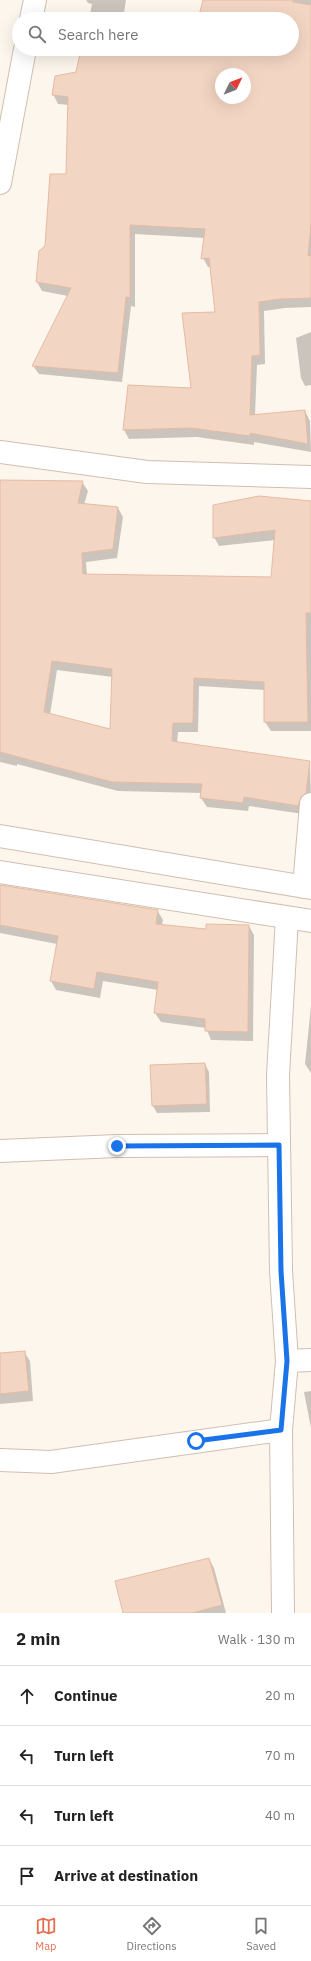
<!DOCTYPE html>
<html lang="en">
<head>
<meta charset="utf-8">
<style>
	:root { --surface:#fff; --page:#f6f6f6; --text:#222; --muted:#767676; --line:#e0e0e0; --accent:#e76f51 }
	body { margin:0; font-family:"IBM Plex Sans",sans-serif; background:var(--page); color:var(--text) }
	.compass { position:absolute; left:215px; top:68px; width:36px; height:36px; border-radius:50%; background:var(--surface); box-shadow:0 4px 16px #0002; rotate:47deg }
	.stop { position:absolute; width:12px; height:12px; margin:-9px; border:3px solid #1a73e8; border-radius:50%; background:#fff }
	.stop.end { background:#1a73e8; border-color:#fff; box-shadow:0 1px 4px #0008 }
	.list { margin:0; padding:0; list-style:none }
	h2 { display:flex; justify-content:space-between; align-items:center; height:52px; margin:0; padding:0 16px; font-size:17px }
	h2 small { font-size:13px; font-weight:400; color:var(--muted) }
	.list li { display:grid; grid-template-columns:26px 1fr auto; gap:12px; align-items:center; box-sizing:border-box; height:60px; padding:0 16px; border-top:1px solid var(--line) }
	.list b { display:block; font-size:15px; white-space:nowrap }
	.list em { font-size:13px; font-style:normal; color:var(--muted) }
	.icon { flex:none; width:22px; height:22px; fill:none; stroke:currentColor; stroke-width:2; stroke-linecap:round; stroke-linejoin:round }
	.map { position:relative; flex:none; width:311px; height:1613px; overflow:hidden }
	.search { position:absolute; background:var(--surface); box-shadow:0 4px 16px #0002; left:12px; right:12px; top:12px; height:44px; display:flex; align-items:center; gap:10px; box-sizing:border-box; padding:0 14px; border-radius:22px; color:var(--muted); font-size:15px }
	.sheet { height:292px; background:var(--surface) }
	nav { display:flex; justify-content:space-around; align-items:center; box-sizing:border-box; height:56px; border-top:1px solid var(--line); background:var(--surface); font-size:11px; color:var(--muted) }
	nav a { display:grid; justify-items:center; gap:2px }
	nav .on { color:var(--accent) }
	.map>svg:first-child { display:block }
</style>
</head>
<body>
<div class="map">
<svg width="311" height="1613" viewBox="0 0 311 1613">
	<rect width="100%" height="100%" fill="#fdf6ec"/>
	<g fill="#0003" fill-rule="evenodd">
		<path d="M86,0H126L123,19H89L92,4L88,3Z"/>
		<path d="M204,0H311V307L285,308L264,311L265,364L257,365L255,415L305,411L310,421L311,452L254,442V445L197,437L129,439L124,430L193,389L216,313L211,267H208L203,258L205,238L135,234V307L131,306L122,382L39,374L33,366L68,296L42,291L37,282L67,175L69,105L58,104L53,94L77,73L82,49H292V19H199ZM221,74H245V98H221Z"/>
		<path d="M311,332V385L305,386L301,378L296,338Z"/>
		<path d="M0,481L82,482L88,491L84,505L118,508L123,517L117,558L86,562L87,575L272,578L276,540L219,546L214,537L311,502V731H271L265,722V690L199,686L198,732H178L177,743L310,762L311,799L303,814L249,806L248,811L207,807L201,798L202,793L118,791L17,764V766L0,762ZM57,670L113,677L111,731L50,715Z"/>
		<path d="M0,885L157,910L163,920L162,925L207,930L249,926L254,935L253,1041L211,1040L206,1028L161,1022L155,1013L158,990L103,981L100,998L56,990L51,981L57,944L0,933Z"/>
		<path d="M311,1006V1073L305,1064Z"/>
		<path d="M205,1064L209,1072L210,1112L157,1113L153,1106Z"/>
		<path d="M24,1352L30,1361L33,1401L0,1404V1354Z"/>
		<path d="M311,1391V1428L304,1392Z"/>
		<path d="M209,1559L214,1568L226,1613H124Z"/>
	</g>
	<g fill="#f3d5c3" stroke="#e6bba3" fill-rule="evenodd">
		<path d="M203,0H293V2L311,5V224L308,256L311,255V298L280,299L259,302L260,355L252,356L250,415L305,410L308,444L250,433V436L191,428L123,430L128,385L191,388L182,313L215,312L209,258L201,259L205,229L130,225V298L126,297L118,373L32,366L71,288L36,282L39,251L45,246L50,174H66L68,97L52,95L55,76L76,72L81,49H292V19H198ZM221,74H245V98H221Z"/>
		<path d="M89,13L124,19H88Z"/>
		<path d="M0,480L83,481L78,503L118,507L113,549L82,553L83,574L271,577L275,530L213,538V505L259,496L311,501V613H306L308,722H264V682L194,678L193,723H173L172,741L310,761L306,793L301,797L298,806L244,797L243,803L200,798L202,784L112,782L0,752ZM52,661L112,669L110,729L44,712Z"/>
		<path d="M0,885L158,910L156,924L206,929V924L249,925L248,1032L205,1031V1019L154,1013L158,982L97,972L94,989L50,981L58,936L0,925Z"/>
		<path d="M205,1063L207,1104L152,1106L150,1065Z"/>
		<path d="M25,1351L29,1391L0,1394V1353Z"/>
		<path d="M209,1558L222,1605L192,1613H123L115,1581Z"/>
	</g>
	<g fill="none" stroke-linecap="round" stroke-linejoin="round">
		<g stroke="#d1beb0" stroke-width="24">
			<g id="minor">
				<path d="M31,19L35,0"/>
				<path d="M0,183L25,49"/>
				<path d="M0,452L147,472L311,477"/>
				<path d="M304,887L311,804"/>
				<path d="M0,1151L117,1146L279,1145"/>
				<path d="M287,1361L311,1360"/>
				<path d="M0,1460L51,1462L281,1430"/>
				<path d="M283,1613L281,1430L287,1361L281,1271L278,1075L287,918"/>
			</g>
		</g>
		<g stroke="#d1beb0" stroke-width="24">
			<g id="tertiary">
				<path d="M0,836L311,888"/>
				<path d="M0,872L311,921"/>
			</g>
		</g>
		<use href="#minor" stroke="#fff" stroke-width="22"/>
		<use href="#tertiary" stroke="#fff" stroke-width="22"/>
	</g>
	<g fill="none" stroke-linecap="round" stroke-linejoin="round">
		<path stroke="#1a73e8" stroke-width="5" d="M117,1146L279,1145L281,1271L287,1361L281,1430L196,1441"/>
	</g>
</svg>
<svg class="compass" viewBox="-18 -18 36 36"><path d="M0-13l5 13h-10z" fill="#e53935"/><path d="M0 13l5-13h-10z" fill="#767676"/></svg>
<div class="stop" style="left:196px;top:1441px"></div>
<div class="stop end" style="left:117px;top:1146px"></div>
<div class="search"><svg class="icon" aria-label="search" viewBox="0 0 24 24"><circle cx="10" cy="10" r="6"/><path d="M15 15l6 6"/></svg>Search here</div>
</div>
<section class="sheet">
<h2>2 min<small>Walk · 130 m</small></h2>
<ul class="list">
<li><svg class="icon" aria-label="ahead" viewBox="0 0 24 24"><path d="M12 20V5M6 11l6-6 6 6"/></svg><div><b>Continue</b></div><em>20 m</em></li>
<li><svg class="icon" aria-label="left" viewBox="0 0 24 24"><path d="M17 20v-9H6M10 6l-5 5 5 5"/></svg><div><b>Turn left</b></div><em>70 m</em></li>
<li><svg class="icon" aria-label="left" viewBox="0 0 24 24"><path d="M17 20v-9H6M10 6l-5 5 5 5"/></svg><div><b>Turn left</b></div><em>40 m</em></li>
<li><svg class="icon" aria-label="arrive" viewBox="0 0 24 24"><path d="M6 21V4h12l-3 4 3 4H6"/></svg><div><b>Arrive at destination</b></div></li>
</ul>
</section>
<nav>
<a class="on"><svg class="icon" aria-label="map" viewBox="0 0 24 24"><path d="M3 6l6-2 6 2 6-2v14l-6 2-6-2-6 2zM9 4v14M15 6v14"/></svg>Map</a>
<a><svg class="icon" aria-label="directions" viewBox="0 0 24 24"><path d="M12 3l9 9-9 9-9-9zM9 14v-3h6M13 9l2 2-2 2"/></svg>Directions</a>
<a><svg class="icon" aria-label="saved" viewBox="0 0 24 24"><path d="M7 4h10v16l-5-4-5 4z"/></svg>Saved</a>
</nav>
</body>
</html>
